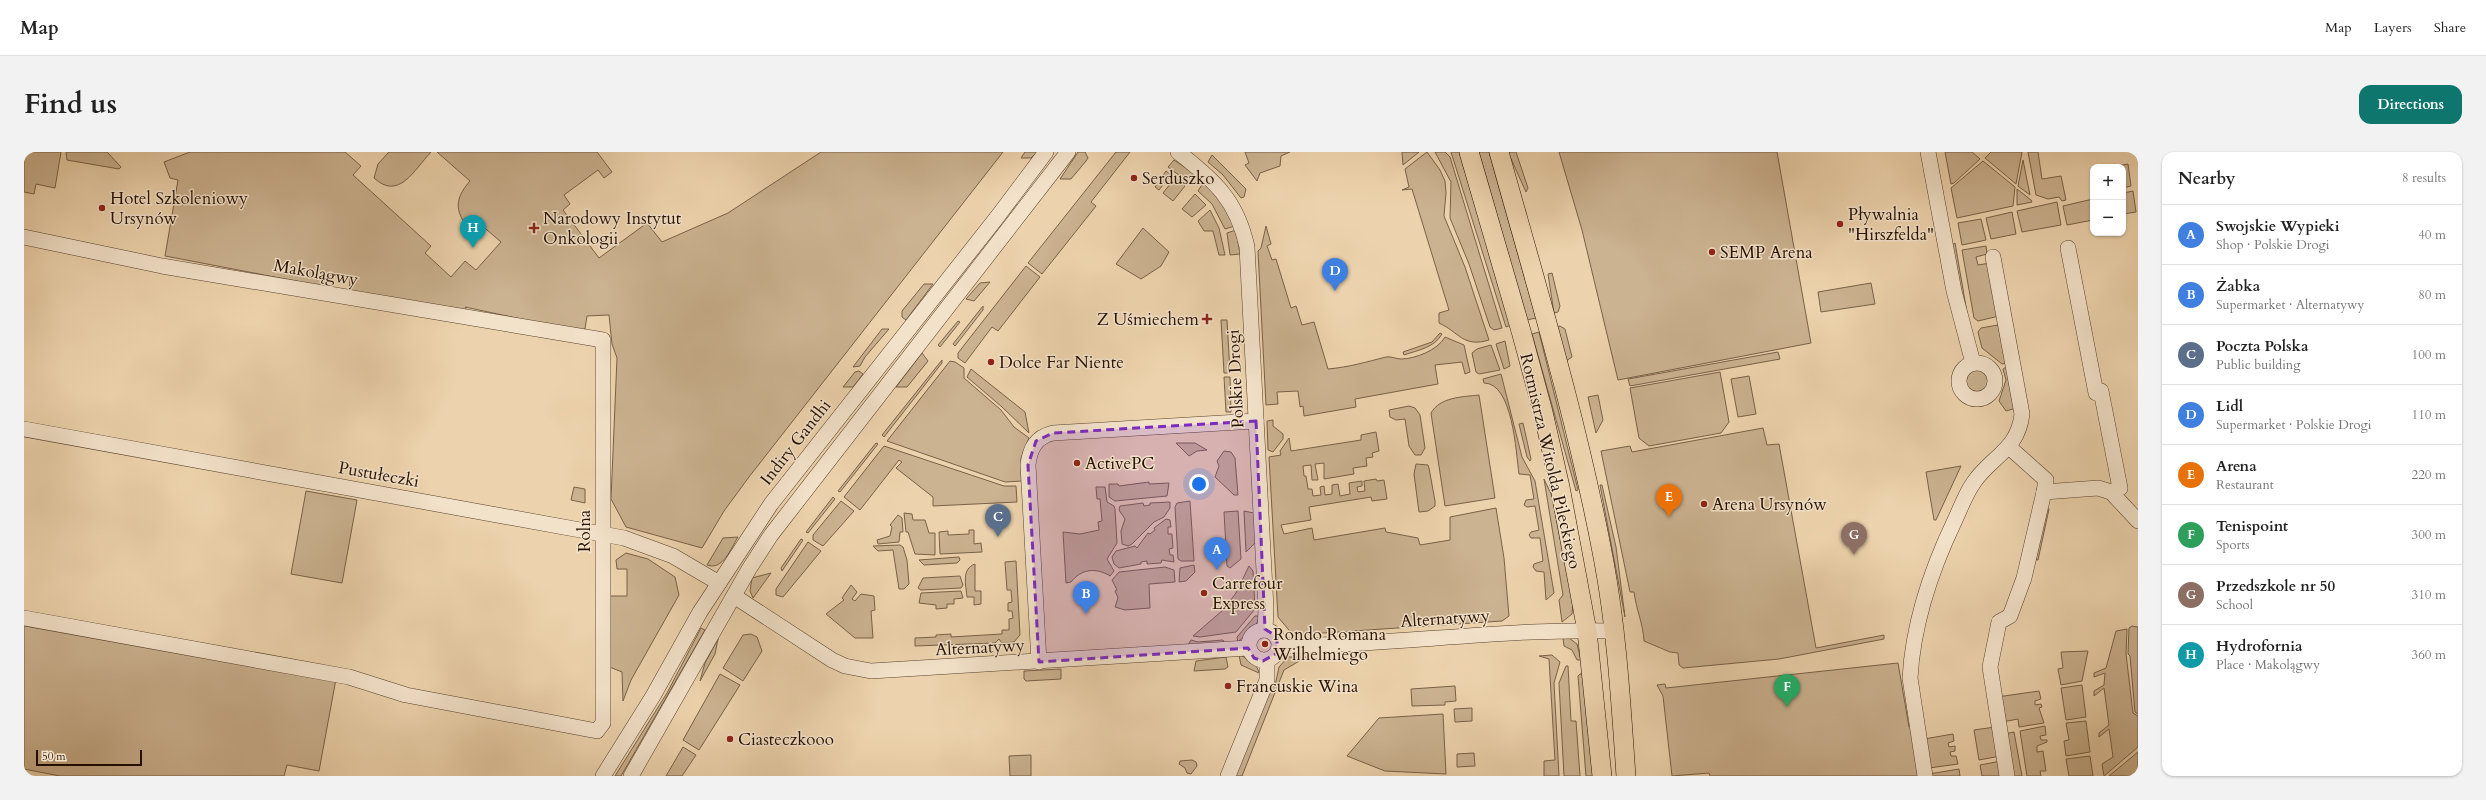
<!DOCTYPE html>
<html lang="en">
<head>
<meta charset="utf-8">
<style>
	:root { --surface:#fff; --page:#f2f2f2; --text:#222; --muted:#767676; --line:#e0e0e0; --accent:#0f766e }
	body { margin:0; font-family:Cardo,serif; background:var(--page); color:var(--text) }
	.controls { position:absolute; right:12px; top:12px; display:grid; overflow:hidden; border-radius:8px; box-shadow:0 1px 3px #0004 }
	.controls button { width:36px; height:36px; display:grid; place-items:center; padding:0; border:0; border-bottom:1px solid var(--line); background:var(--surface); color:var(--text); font:20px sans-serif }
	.scale { position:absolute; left:12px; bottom:10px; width:106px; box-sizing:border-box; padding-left:4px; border:2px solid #251000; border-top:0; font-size:11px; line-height:14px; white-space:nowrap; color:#251000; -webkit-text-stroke:3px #f3e2ca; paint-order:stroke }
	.you { position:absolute; left:1175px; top:332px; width:14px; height:14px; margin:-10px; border:3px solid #fff; border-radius:50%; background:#1a73e8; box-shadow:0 0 0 6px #1a73e833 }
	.badge { display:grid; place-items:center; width:26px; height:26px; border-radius:50%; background:var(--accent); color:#fff; font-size:13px; font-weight:700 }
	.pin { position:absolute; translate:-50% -33px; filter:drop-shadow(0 1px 2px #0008) }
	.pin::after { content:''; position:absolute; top:21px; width:14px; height:12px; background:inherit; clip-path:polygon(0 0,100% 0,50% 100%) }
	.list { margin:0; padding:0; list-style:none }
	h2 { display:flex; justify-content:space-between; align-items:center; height:52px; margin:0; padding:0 16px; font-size:17px }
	h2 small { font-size:13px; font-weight:400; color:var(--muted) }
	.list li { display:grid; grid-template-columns:26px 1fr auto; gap:12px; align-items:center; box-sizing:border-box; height:60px; padding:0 16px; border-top:1px solid var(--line) }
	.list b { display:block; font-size:15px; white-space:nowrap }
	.list p { margin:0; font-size:13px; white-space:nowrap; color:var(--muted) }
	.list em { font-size:13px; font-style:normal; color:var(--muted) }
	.map { position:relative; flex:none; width:2114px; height:624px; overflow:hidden; border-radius:12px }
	header { display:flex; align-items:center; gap:24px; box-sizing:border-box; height:56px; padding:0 20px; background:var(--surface); border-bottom:1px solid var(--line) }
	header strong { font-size:19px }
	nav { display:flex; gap:22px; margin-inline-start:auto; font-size:14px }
	.intro { display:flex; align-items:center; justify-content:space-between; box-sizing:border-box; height:96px; padding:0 24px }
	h1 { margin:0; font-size:28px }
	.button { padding:10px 18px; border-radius:12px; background:var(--accent); color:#fff; font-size:14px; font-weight:700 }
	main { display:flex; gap:24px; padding:0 24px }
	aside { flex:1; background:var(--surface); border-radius:12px; box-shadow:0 1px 3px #0004 }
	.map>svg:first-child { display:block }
</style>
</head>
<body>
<header>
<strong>Map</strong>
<nav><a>Map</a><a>Layers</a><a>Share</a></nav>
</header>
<div class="intro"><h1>Find us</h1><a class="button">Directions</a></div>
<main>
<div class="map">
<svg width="2114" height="624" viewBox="0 0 2114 624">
	<rect width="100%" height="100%" fill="#edd3ad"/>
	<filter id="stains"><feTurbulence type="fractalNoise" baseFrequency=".005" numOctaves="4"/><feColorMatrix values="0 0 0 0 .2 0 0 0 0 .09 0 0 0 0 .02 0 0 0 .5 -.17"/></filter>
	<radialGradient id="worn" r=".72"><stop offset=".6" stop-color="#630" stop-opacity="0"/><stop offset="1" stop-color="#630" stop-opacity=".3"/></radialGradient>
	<g fill="#cbb290" stroke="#786148">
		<path d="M0,0H37L31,36L12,32L10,42L0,40Z"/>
		<path d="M42,0H83L97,15L95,17L43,8Z"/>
		<path d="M166,0H321L337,14L329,23L407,94L401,101L427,125L441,109L452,118L477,90L448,65L441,72C430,55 433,44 446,29L413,0H573L588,20L580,26L574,18L540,43L546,52L539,58L575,106L623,71L638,90L704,61L797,0H979L725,325L700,359L678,396L602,375L587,347L593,206L588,192L585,163L563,164L561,177L553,179L441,155L443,158L325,139L326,127L305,123L303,135L141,104L154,28L146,26L140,10Z"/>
		<path d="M365,0H407C390,18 375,49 350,26L354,12Z"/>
		<path d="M1001,0H1013L1007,6H997Z"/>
		<path d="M1054,0H1061L1064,6L1062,9L1047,27H1036Z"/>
		<path d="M1092,0H1106L1067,50L1072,54L1018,122L1004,111Z"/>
		<path d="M1221,0H1266L1257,4L1256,14L1236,21L1233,29L1221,13L1225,11Z"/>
		<path d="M1378,0H1395L1379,13Z"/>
		<path d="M1403,0L1416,18L1421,29L1422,41L1420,64L1441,115L1465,188C1439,196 1435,180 1415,171V161L1425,158L1388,37L1378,38L1385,35L1381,17Z"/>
		<path d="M1411,0H1421L1426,5L1478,176L1470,178L1466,175L1445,112L1426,66L1427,30Z"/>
		<path d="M1427,0H1435L1487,173L1482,175Z"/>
		<path d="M1455,0H1465L1512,166L1503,168Z"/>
		<path d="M1484,0H1492L1504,36L1502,40Z"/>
		<path d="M1535,0H1753L1787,191L1594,228L1558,78Z"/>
		<path d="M1921,0H1948L1956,7L1930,31L1927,32Z"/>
		<path d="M1967,0H1998L1992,32L1961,6Z"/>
		<path d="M2004,0H2014L2018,27L2037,24L2042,48L2038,49L2035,45L2024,47L2012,43Z"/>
		<path d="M1188,3L1222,37L1220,45L1217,46L1199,23L1184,10Z"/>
		<path d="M1150,8L1169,21L1164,30L1144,15Z"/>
		<path d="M1999,8L2006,43L1994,34Z"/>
		<path d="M1959,9L1991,35L1989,54L1933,66L1927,36Z"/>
		<path d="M2104,12L2107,34L2099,36V15H2088Z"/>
		<path d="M1142,19L1147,23L1135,38L1131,35Z"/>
		<path d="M1151,26L1161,34L1149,49L1139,41Z"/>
		<path d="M1179,31L1195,45L1211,74L1201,77L1188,52L1174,39Z"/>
		<path d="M1993,37L2007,48L2008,50L1993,53Z"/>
		<path d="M2109,39L2112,60L2099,62V41Z"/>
		<path d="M1171,42L1182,53L1168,65L1158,57Z"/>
		<path d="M2069,47V68L2043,73L2039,54Z"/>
		<path d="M2033,50L2037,73L1998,80L1993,59Z"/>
		<path d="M1186,58L1195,76L1201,103H1195L1189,79H1180L1174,69Z"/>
		<path d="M1988,60L1992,82L1967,87L1962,66Z"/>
		<path d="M1957,67L1962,88L1938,93L1934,71Z"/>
		<path d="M1242,74L1247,92L1243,94L1248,108L1252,107L1267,156L1272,154L1278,173L1290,170L1304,217C1326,215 1342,210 1362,205C1367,204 1372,207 1377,207C1391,207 1414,198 1421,185L1440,193L1446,220L1441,222L1438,210L1411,213L1414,232L1331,247L1332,255L1280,264L1279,254L1276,255L1274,239L1253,240L1254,252L1242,253L1234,99L1237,96Z"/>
		<path d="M1119,76L1145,100L1137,114L1117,127L1092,112Z"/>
		<path d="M1212,78L1216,102L1206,103L1203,81Z"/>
		<path d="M1931,91L1944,166L1935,135L1928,93Z"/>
		<path d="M1962,94L1963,102L1952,105L1954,113L1966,111L1975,164L1954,169L1950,166L1938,98Z"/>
		<path d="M1002,114L1016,125L974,179L968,175L941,211L934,206V201Z"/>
		<path d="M1528,121L1536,154L1534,160L1530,161L1524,122Z"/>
		<path d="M966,130L950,149L942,147L956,131Z"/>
		<path d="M1847,131L1851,152L1797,160L1794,140Z"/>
		<path d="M900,132H909L882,168L878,165V159Z"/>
		<path d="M959,154V158L931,194L929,192Z"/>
		<path d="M1197,168H1203L1206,221H1200Z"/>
		<path d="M934,169L936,170L916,195L914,193Z"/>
		<path d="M1974,173L1982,211L1978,212L1958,196L1954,180L1957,176Z"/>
		<path d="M1536,174L1541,177L1548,205L1542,209L1532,175Z"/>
		<path d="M858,177H865L841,205L836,214L829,215Z"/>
		<path d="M1515,180L1554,338L1552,339L1508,182Z"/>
		<path d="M1416,181L1418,182C1410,196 1394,198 1380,203L1379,200L1408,190Z"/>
		<path d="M1481,189L1486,214L1480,217L1472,192Z"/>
		<path d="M1467,193L1476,218L1455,222L1452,220L1448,201L1453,197Z"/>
		<path d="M1754,200L1756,207L1606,234L1604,227Z"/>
		<path d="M898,201L904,209L883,235H872Z"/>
		<path d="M918,208V211L860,285L858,283Z"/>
		<path d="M926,209L931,210L940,216V226L977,258L990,275L1005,286L997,306L998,329L981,330L863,289Z"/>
		<path d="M1982,215L1993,256L1982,259L1975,249L1982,228L1979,217Z"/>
		<path d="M947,217L1001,260L1005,281L978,255L943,225Z"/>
		<circle cx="1952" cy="229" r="12"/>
		<path d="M835,219L839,222L829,235H819L831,220Z"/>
		<path d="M1696,220L1705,270L1697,281L1625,294L1615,286L1606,236Z"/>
		<path d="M1477,222L1498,305L1511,329L1530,441L1522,448L1520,420L1512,419L1509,415L1510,412L1519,409L1516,386H1507L1505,383L1507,380L1515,378L1511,354L1503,355L1500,353L1502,348L1510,347L1506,323L1495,322C1492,301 1489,231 1460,231L1459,227Z"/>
		<path d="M1725,224L1732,262L1714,265L1707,227Z"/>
		<path d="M1200,225H1206L1207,260H1202Z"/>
		<path d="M1455,243L1471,346L1421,354L1407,261C1416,245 1438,245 1455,243Z"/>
		<path d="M1574,243L1579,268L1572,281L1564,245Z"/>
		<path d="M1385,254L1391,256L1396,263L1401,296L1397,303H1391L1385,294L1381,267L1372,268L1366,265L1365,258Z"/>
		<path d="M1249,268V274L1259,282V287L1249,300L1244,298L1243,269Z"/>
		<path d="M1499,271L1507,307L1506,309L1503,305L1495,272Z"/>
		<path d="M1739,276L1743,293L1755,292L1792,496L1860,483V487L1755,507L1659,516L1655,513L1654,501L1646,500L1620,489C1619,471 1612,457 1610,440H1606L1577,299L1606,294L1608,300Z"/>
		<path d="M1352,280L1355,299L1348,301L1349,305L1342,306L1343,314L1329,316L1330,322L1300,327V311L1291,312L1294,328H1288L1287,313L1279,314L1280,324H1282L1284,337H1288L1289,344L1297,343L1296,335L1300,334L1301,343L1308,342V333L1314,332L1316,344L1326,342L1325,331L1338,329V334L1333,335L1334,340L1341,339L1340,329L1352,327L1353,329L1360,328L1363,347L1348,349L1347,345L1285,355L1287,368L1257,373L1260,382L1288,376L1290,388L1361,376L1362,380L1394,386L1396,393L1426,388V365L1472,356L1480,406L1485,464L1478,469L1269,483L1254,465L1245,305L1257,303L1256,299L1265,286L1267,299L1337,288V283Z"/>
		<path d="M852,291L854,292L816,340L814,339Z"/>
		<path d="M1152,291H1171L1183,298L1173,299L1165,304Z"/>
		<path d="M860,294L980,334H992L993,350L909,354V345L872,316L878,310L875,308L836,358L820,345Z"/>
		<path d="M1200,299L1207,300L1211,306L1214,343H1210L1191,325L1195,314L1193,309Z"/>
		<path d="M1392,312L1404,313L1405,316L1411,349V354L1404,359L1395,360L1390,322Z"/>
		<path d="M1937,314L1912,368H1910L1902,320Z"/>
		<path d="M1520,327L1528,344L1549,452L1548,462L1538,470L1535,448L1539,443Z"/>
		<path d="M1125,330V332L1145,331L1143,344L1091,349L1085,345V332H1094L1095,334Z"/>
		<path d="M1576,333H1578L1592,395L1601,465Z"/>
		<path d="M550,335L561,337V351L547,348Z"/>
		<path d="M1072,335H1081L1083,350L1090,354L1091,357L1093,391L1083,407L1090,419L1086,424C1072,415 1057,417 1047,430L1042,431L1039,380L1056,382L1075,378L1074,370L1078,369L1076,347H1073Z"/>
		<path d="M282,339L333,348L318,431L267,422Z"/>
		<path d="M809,345L811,347L784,381L782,380Z"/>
		<path d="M817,349L830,359L799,394L789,388V383Z"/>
		<path d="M1166,349L1170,409H1157L1154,407L1151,355L1153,351Z"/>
		<path d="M1146,350V356L1140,365L1130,370L1108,392L1104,394L1098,392L1097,379L1101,367L1095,358L1096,354L1119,351L1120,354L1126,353V351Z"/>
		<path d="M2019,356L2025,357L2014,408L2008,407Z"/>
		<path d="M1214,359L1217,407L1206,416L1203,414L1200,360Z"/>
		<path d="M1220,359L1230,361L1232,390L1222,400Z"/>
		<path d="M880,361L888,362L889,368H901L905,381H911V403L891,402L884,380H882Z"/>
		<path d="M874,363L878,366L879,380H876L875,390L854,392L853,388L866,384L868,375L866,373Z"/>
		<path d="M1142,367L1146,368L1147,375H1144V382H1148L1149,396L1145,397L1146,403H1149L1150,410L1138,408L1137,411L1123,412V409L1117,410V412L1095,416L1090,412L1088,405L1092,399L1111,394L1113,396L1124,381L1126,382L1131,378L1130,376Z"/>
		<path d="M945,378H950V392L957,391L958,400L916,402L915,380L924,379V383L945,382Z"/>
		<path d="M714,385C707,396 699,419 683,413L699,386Z"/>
		<path d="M777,387L779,388L758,419L757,416Z"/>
		<path d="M784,390L797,399L759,445L752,443V437Z"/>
		<path d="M876,393L879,395L883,408L885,432L880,437H875L869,398L854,399L849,394Z"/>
		<path d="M602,401L624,407L651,425L655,443L607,528L599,549L598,520L583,514L584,444H603V417H593L592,408Z"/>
		<path d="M935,405L936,408L933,411L900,413L895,408Z"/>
		<path d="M992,409L996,483L990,490L978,491L975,487L971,491L891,494V486L912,485V483L927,482V485L978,482V478H985V467L989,466L988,459H984V451L988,450L987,438H983L981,410Z"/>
		<path d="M951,412V439H957V452L950,453V445H943C942,433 937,417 951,412Z"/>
		<path d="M1170,413L1171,420L1162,429L1155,430L1156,416Z"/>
		<path d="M1225,414L1229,419L1231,457L1212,480L1176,485L1169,484L1199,458L1212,441Z"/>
		<path d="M1141,415L1150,418L1151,430L1125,432L1126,456L1101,458L1091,455L1094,446L1091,439L1093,438L1088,428L1095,420Z"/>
		<path d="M747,421L729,446L726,439L728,426Z"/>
		<path d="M936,424L939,433L937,436L897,438L894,436L899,426Z"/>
		<path d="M827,433L833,440L828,447L831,449L837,442L850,444L851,458L847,459L849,486H831L802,462L820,448L818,446Z"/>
		<path d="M937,439L939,446L930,447V452H923V456L912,457V453L895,451L897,441Z"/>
		<path d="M1231,464H1236L1232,473L1214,490L1213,485Z"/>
		<path d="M0,471L312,527L295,619L263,613L260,624H36L0,617Z"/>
		<path d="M2108,474L2114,475V562L2111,560L2106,504L2104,502L2105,476Z"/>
		<path d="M677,476L681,478L597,624H591L643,541Z"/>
		<path d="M2103,477L2102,502L2109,561L2114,564V595L2080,624L2078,612L2089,605L2085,577L2075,585V581L2085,573L2080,536L2070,544V539L2080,533L2081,521L2070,525V521L2082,516L2092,479Z"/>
		<path d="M727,482L733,485L738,499L719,529L699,516L719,483Z"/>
		<path d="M1539,486H1545L1553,492L1557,508H1553L1548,498L1540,494Z"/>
		<path d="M694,487L691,502L676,529L681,511Z"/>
		<path d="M1167,488L1174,490L1199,488L1201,492L1162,496Z"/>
		<path d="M2064,499L2058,529L2037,533L2034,517L2039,516L2037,500Z"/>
		<path d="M1215,503C1223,505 1234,513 1235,521L1217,513Z"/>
		<path d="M1528,503L1536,510L1530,531L1535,624H1520V609L1531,608L1525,507L1515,504Z"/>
		<path d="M1202,505L1204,515L1201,517L1170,519L1172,509Z"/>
		<path d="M1264,505H1282L1260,518L1218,624H1211L1247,534H1251L1255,515Z"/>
		<path d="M1874,511L1885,575L1889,573L1897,624H1686L1685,621L1648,624L1639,544L1633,533L1641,532L1642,536Z"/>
		<path d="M1542,514H1544L1547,569H1552L1556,624H1540L1535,531Z"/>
		<path d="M1037,517V527L1002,529L1000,527V519Z"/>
		<path d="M696,522L716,533L675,598L659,588Z"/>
		<path d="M1556,522H1559L1569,624H1562L1554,524Z"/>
		<path d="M2058,533L2062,565L2042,568L2037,536Z"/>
		<path d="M1431,534L1432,549L1421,550V553L1388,554L1387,537Z"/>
		<path d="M2015,539L2017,547L2011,549V553L2017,552L2018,555L2015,556L2020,571L1995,575L1994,567L1978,570L1973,545Z"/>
		<path d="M1448,556V569L1431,570L1430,557Z"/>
		<path d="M1419,562L1422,622L1361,619L1323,604L1355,566Z"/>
		<path d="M2062,569L2066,600L2042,604L2040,589L2045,588L2042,571Z"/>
		<path d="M2021,574L2022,583L2016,584L2017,588H2023V590L2013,594V600L2019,599L2022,619H2016L2017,624H2003L1996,579Z"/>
		<path d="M1971,575L1976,604L1955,608L1950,578Z"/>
		<path d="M1990,580L1998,624H1987L1980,582Z"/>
		<path d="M1929,582L1930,589L1924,591L1925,595L1931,594V599L1926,600L1927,604H1932L1934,612L1905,616L1900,587Z"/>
		<path d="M659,595L672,603L658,624H642Z"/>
		<path d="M2114,600V624H2085Z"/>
		<path d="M1450,601L1451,614L1433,615V602Z"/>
		<path d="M1007,603V624H986L985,604Z"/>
		<path d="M2066,604L2069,624H2045L2042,607Z"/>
		<path d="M1168,608L1172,610L1173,614L1167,622L1163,621L1161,616L1155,612L1156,609Z"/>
		<path d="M1977,609L1979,624H1958L1956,613Z"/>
		<path d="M1935,617L1936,624H1906L1905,622Z"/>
	</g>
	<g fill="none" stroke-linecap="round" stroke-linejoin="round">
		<g stroke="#57412b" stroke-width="16">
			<g id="minor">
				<path d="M1154,0C1190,28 1213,48 1223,95L1242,457L1241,478"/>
				<path d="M1904,0L1930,139L1949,211"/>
				<path d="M0,85L138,114L579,188V571L573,579L382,543L325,525L0,466"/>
				<circle cx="1953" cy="229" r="18"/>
				<path d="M0,277L600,386L649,404L695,431"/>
				<path d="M1985,295L2022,328L2020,340"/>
				<path d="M2087,340L2114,369"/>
				<path d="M710,444L808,508L821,514L847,519L1224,496"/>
				<circle cx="1240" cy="493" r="15"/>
				<path d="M1255,494C1367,494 1477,476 1589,479"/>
				<path d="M1015,510L1004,313C1006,296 1012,285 1029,281L1232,269"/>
				<path d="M579,624L629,544L676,460L747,352L974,64L1022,0"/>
				<path d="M607,624L725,417L747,383L1044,0"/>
				<path d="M1204,624L1243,528V509"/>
				<path d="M1901,624L1886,526C1889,473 1908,416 1931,368C1937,355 1942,341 1950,330C1968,304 1994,298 1998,262L1969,105"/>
				<path d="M1983,624L1966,515L1975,470L1986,464L2000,426L2020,340L2074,336L2087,340L2096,336L2077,239L2072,241L2044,96"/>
			</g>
		</g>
		<g stroke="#251000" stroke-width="20">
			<g id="major">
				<path d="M1445,0L1497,179L1519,260L1536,335L1563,479L1578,624"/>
				<path d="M1475,0C1513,136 1554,271 1580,410C1593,480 1597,553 1602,624"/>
			</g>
		</g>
		<use href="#minor" stroke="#f3e2ca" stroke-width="15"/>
		<use href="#major" stroke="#edd3ad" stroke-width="19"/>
	</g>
	<path fill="#7b2cbf" fill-opacity="0.2" stroke="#7b2cbf" stroke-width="3" stroke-dasharray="8 5" stroke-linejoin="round" d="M1232,269L1241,477L1253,485V501L1239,509L1230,506L1224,496L1015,510L1004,313L1012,289L1029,281Z"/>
	<g fill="#8f2418" stroke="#f3e2ca" stroke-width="1.5">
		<circle cx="1110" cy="26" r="4"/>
		<circle cx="78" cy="56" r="4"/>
		<circle cx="1816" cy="72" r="4"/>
		<path d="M508 70h4v4h4v4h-4v4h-4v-4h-4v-4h4z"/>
		<circle cx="1688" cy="100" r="4"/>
		<path d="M1181 161h4v4h4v4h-4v4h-4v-4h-4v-4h4z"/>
		<circle cx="967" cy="210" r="4"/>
		<circle cx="1053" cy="311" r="4"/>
		<circle cx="1680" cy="352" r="4"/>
		<circle cx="1180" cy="441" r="4"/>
		<circle cx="1241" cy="492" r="4"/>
		<circle cx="1204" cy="534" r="4"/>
		<circle cx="706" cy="587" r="4"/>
	</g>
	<g text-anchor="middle" stroke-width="3" stroke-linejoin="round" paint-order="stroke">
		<g font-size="17" fill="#251000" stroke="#f3e2ca" text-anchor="start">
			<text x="1118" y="32">Serduszko</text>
			<text x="86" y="52">Hotel Szkoleniowy<tspan x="86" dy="20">Ursynów</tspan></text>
			<text x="1824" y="68">Pływalnia<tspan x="1824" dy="20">"Hirszfelda"</tspan></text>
			<text x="519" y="72">Narodowy Instytut<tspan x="519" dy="20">Onkologii</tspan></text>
			<text x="1696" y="106">SEMP Arena</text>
			<text x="1175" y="173" text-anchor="end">Z Uśmiechem</text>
			<text x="975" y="216">Dolce Far Niente</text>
			<text x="1061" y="317">ActivePC</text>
			<text x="1688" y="358">Arena Ursynów</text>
			<text x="1188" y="437">Carrefour<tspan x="1188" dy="20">Express</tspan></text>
			<text x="1249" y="488">Rondo Romana<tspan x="1249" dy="20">Wilhelmiego</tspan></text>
			<text x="1212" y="540">Francuskie Wina</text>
			<text x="714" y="593">Ciasteczkooo</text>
		</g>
		<g font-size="17" fill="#251000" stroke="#f3e2ca">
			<text transform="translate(292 120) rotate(10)" y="6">Makolągwy</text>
			<text transform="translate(1211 227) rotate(-93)" y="6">Polskie Drogi</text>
			<text transform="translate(771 290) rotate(-52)" y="6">Indiry Gandhi</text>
			<text transform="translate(1527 309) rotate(77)" y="6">Rotmistrza Witolda Pileckiego</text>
			<text transform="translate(355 322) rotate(10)" y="6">Pustułeczki</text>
			<text transform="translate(560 379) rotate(-90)" y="6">Rolna</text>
			<text transform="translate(1421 466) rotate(-4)" y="6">Alternatywy</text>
			<text transform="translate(956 495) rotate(-3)" y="6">Alternatywy</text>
		</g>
	</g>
	<rect width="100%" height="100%" filter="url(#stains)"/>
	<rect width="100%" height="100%" fill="url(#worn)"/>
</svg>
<div class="controls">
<button>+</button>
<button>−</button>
</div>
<div class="scale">50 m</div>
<div class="you"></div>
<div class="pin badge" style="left:1193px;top:418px;background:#3f7fe0">A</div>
<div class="pin badge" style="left:1062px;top:462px;background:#3f7fe0">B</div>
<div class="pin badge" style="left:974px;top:385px;background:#5c6f8a">C</div>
<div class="pin badge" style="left:1311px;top:139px;background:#3f7fe0">D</div>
<div class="pin badge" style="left:1645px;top:365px;background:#e8710a">E</div>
<div class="pin badge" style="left:1763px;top:555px;background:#2e9e5b">F</div>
<div class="pin badge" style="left:1830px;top:403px;background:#8d6e63">G</div>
<div class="pin badge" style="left:449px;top:96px;background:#0f9aa8">H</div>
</div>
<aside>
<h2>Nearby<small>8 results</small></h2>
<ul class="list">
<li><span class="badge" style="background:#3f7fe0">A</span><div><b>Swojskie Wypieki</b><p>Shop · Polskie Drogi</p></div><em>40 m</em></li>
<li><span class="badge" style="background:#3f7fe0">B</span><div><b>Żabka</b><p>Supermarket · Alternatywy</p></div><em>80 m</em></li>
<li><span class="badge" style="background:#5c6f8a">C</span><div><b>Poczta Polska</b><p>Public building</p></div><em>100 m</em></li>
<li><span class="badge" style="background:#3f7fe0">D</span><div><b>Lidl</b><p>Supermarket · Polskie Drogi</p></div><em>110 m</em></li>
<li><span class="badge" style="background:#e8710a">E</span><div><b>Arena</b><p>Restaurant</p></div><em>220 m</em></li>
<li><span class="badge" style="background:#2e9e5b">F</span><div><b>Tenispoint</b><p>Sports</p></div><em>300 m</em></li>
<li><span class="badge" style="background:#8d6e63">G</span><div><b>Przedszkole nr 50</b><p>School</p></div><em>310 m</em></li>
<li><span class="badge" style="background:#0f9aa8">H</span><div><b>Hydrofornia</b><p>Place · Makolągwy</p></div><em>360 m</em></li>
</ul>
</aside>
</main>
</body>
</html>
